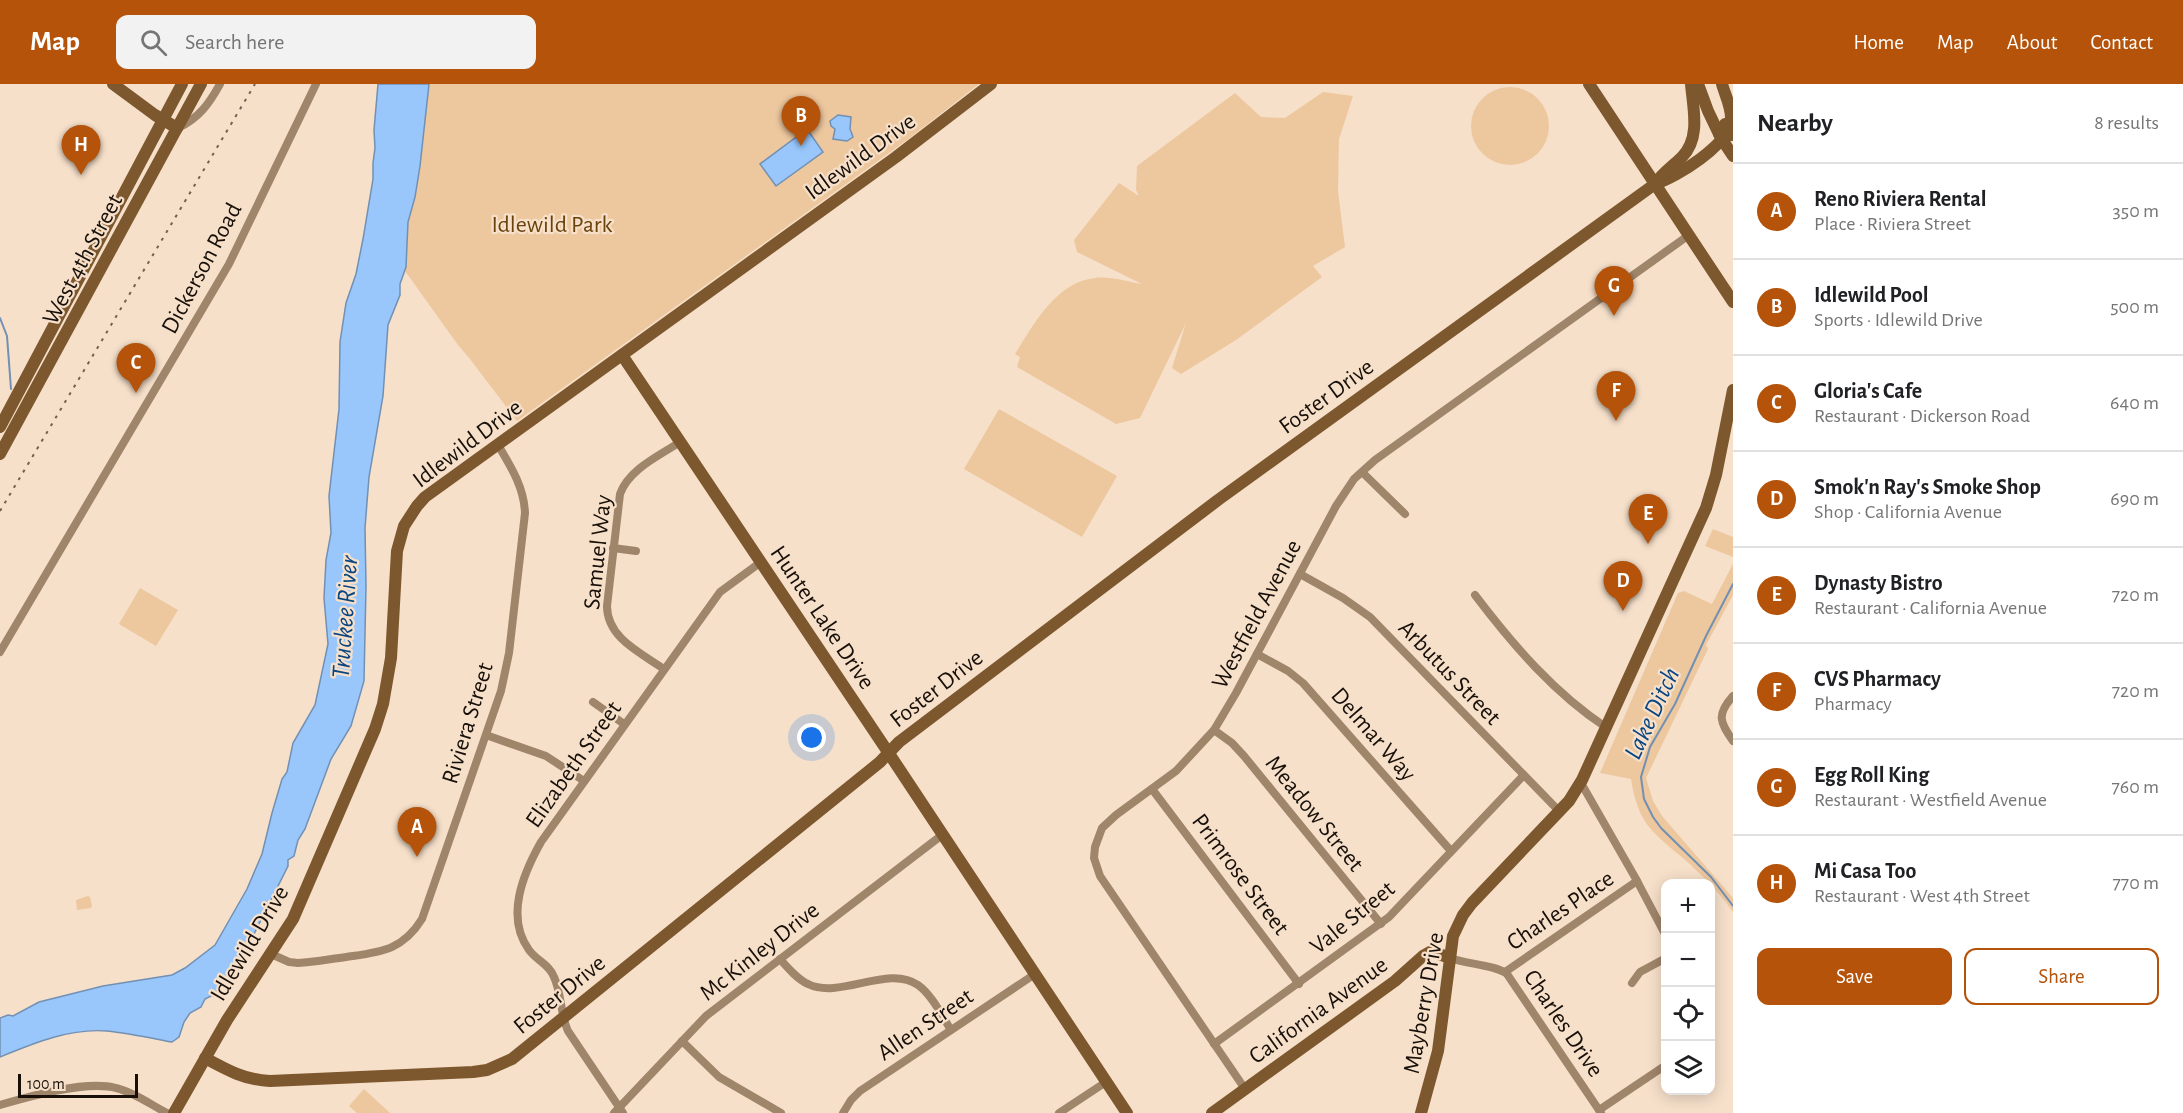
<!DOCTYPE html>
<html lang="en">
<head>
<meta charset="utf-8">
<style>
	:root { --surface:#fff; --page:#f2f2f2; --text:#202124; --muted:#757577; --line:#e0e0e0; --accent:#b45309 }
	body { margin:0; font-family:"Alegreya Sans",sans-serif; background:var(--page); color:var(--text) }
	.controls { position:absolute; right:18px; bottom:18px; display:grid; overflow:hidden; border-radius:12px; box-shadow:0 3px 15px #0003 }
	.controls button { width:54px; height:54px; display:grid; place-items:center; padding:0; border:0; border-bottom:2px solid var(--line); background:var(--surface); color:var(--text); font:30px sans-serif }
	.scale { position:absolute; left:18px; bottom:15px; width:120px; box-sizing:border-box; padding-left:6px; border:3px solid #170f08; border-top:0; font-size:16px; line-height:21px; white-space:nowrap; color:#170f08; -webkit-text-stroke:4px #f6e0ca; paint-order:stroke }
	.you { position:absolute; left:812px; top:654px; width:21px; height:21px; margin:-15px; border:4px solid #fff; border-radius:50%; background:#1a73e8; box-shadow:0 0 0 9px #1a73e833 }
	.badge { display:grid; place-items:center; width:39px; height:39px; border-radius:50%; background:var(--accent); color:#fff; font-size:20px; font-weight:700 }
	.pin { position:absolute; translate:-50% -50px; filter:drop-shadow(0 2px 3px #0008) }
	.pin::after { content:''; position:absolute; top:32px; width:21px; height:18px; background:inherit; clip-path:polygon(0 0,100% 0,50% 100%) }
	.list { margin:0; padding:0; list-style:none }
	h2 { display:flex; justify-content:space-between; align-items:center; height:78px; margin:0; padding:0 24px; font-size:26px }
	h2 small { font-size:20px; font-weight:400; color:var(--muted) }
	.list li { display:grid; grid-template-columns:39px 1fr auto; gap:18px; align-items:center; box-sizing:border-box; height:96px; padding:0 24px; border-top:2px solid var(--line) }
	.list b { display:block; font-size:22px; white-space:nowrap }
	.list p { margin:0; font-size:20px; white-space:nowrap; color:var(--muted) }
	.list em { font-size:20px; font-style:normal; color:var(--muted) }
	.actions { display:flex; gap:12px; padding:18px 24px }
	.actions a { flex:1; padding:14px 0; border:2px solid var(--accent); border-radius:12px; text-align:center; font-size:21px; color:var(--accent) }
	.actions .main { background:var(--accent); color:#fff }
	.icon { flex:none; width:33px; height:33px; fill:none; stroke:currentColor; stroke-width:2; stroke-linecap:round; stroke-linejoin:round }
	.map { position:relative; flex:none; width:1733px; height:1029px; overflow:hidden }
	header { display:flex; align-items:center; gap:36px; box-sizing:border-box; height:84px; padding:0 30px; background:var(--accent); color:#fff }
	header strong { font-size:28px }
	nav { display:flex; gap:33px; margin-inline-start:auto; font-size:21px }
	.search { width:420px; height:54px; background:var(--page); display:flex; align-items:center; gap:15px; box-sizing:border-box; padding:0 21px; border-radius:12px; color:var(--muted); font-size:22px }
	main { display:flex }
	aside { flex:1; background:var(--surface) }
	.map>svg:first-child { display:block }
</style>
</head>
<body>
<header>
<strong>Map</strong>
<div class="search"><svg class="icon" aria-label="search" viewBox="0 0 24 24"><circle cx="10" cy="10" r="6"/><path d="M15 15l6 6"/></svg>Search here</div>
<nav><a>Home</a><a>Map</a><a>About</a><a>Contact</a></nav>
</header>
<main>
<div class="map">
<svg width="1733" height="1029" viewBox="0 0 1733 1029">
	<rect width="100%" height="100%" fill="#f6e0ca"/>
	<g fill="#edc79e">
		<path d="M429,0H979L907,56L517,337L470,275L458,261L405,187L408,138L415,113L420,82Z"/>
		<circle cx="1510" cy="42" r="39"/>
		<path d="M1323,8L1353,12L1339,55L1338,107L1345,163L1313,182L1322,193L1236,256L1181,290L1172,284L1186,239L1140,334L1116,340L1017,283L1020,273L1015,270C1034,240 1056,198 1095,194C1111,192 1127,198 1142,200L1077,168L1074,156L1119,99L1139,112L1136,106L1137,82L1235,9L1261,33L1285,34Z"/>
		<path d="M999,325L1117,392L1082,453L964,385Z"/>
		<path d="M1713,445L1733,453V473L1705,462Z"/>
		<path d="M1733,480V511L1706,561L1708,565L1646,694L1653,717L1662,732L1733,814V828C1718,807 1702,791 1683,774C1651,747 1638,739 1631,695L1600,689L1678,509L1684,507L1712,520Z"/>
		<path d="M140,504L178,526L156,562L119,540Z"/>
		<path d="M88,812L90,813L92,822L91,824L77,826L76,816Z"/>
		<path d="M364,1005L390,1029H357L349,1022Z"/>
	</g>
	<g fill="#99c7fc" stroke="#7290b3" stroke-width="1.5">
		<path d="M378,0H429L420,82L415,113L408,138L406,183L400,200V211L388,241L383,312L369,393L365,444L366,502L364,597L351,642L331,675L305,745L298,756L294,772L288,776V782L242,874L233,882L215,910L205,915L201,923L190,929L184,938L179,953L172,958C151,954 128,949 107,947C70,944 34,959 0,973V934L8,931L13,932L39,918L103,902L172,891L185,884L215,861L247,805L262,770L272,729L282,695L287,688L293,659L315,621L328,560L324,514L326,476L331,449L329,412L339,325L340,258L346,219L356,190L363,155L373,95V79L375,64L374,46Z"/>
		<path d="M838,31L851,33L850,45L853,53L847,57L833,55L835,45L831,42L830,37Z"/>
		<path d="M807,45L823,68L776,102L760,80Z"/>
	</g>
	<g fill="none" stroke-linecap="round" stroke-linejoin="round">
		<g stroke="#7290b3" stroke-width="2">
			<path d="M0,234L7,252L11,305"/>
			<path d="M1733,500L1706,552L1675,620L1650,663L1641,693L1644,715L1653,733L1661,744L1711,793L1733,822"/>
		</g>
		<g stroke="#9f856a" stroke-width="8">
			<path d="M178,44C199,34 209,20 220,0"/>
			<path d="M1362,388L1405,430"/>
			<path d="M613,464L636,467"/>
			<path d="M1300,490L1343,514L1370,533L1559,727"/>
			<path d="M1475,511C1513,561 1554,609 1607,644"/>
			<path d="M0,568L229,180L316,0"/>
			<path d="M1257,570L1288,587L1303,599L1451,767"/>
			<path d="M664,585C641,569 607,554 607,522L620,410C629,385 659,372 680,358"/>
			<path d="M1733,612C1716,631 1720,638 1733,657"/>
			<path d="M593,618L624,640"/>
			<path d="M1214,646L1232,659L1244,672L1381,840"/>
			<path d="M486,651L546,672L584,697"/>
			<path d="M1581,699L1636,795L1666,852"/>
			<path d="M1152,705L1299,900"/>
			<path d="M271,870L289,878L298,879C314,878 330,875 346,873C380,868 402,867 422,835L501,607L509,569L525,429C524,403 511,383 498,361"/>
			<path d="M1450,874C1466,880 1496,881 1507,890L1601,1029"/>
			<path d="M780,875C788,884 797,895 808,900C840,916 888,880 918,901C932,911 942,932 951,946"/>
			<path d="M1505,888L1637,797"/>
			<path d="M1632,899L1640,888L1666,874"/>
			<path d="M682,957L719,993L781,1029"/>
			<path d="M1214,960L1389,833L1523,692"/>
			<path d="M1245,1005L1100,792L1094,774L1095,763L1102,744L1116,731L1176,687L1214,646L1236,609L1336,422L1354,395L1375,376L1689,151"/>
			<path d="M0,1021C30,1012 86,996 116,1004C134,1008 151,1021 167,1029"/>
			<path d="M1599,1026L1666,981"/>
			<path d="M614,1029L706,932L942,751"/>
			<path d="M623,1029L568,947C560,930 562,910 554,893C549,880 537,877 529,866C505,833 523,790 541,758L720,508L761,478"/>
			<path d="M843,1029L851,1016L860,1007L1035,890"/>
			<path d="M1059,1029L1106,998"/>
		</g>
		<g stroke="#7d572d" stroke-width="12">
			<path d="M113,0L155,31L177,44"/>
			<path d="M1589,0L1733,218"/>
			<path d="M1698,0L1708,27L1719,50"/>
			<path d="M1725,60L1733,72"/>
			<path d="M1655,100C1677,93 1729,61 1731,36C1732,24 1725,11 1722,0"/>
			<path d="M622,271L888,668L1127,1029"/>
			<path d="M0,343L182,0"/>
			<path d="M0,370L201,0"/>
			<path d="M205,974C227,986 245,996 270,997L473,988L487,986L512,975L880,678L899,658L1218,416L1655,100C1663,88 1672,83 1682,73C1701,54 1693,24 1691,0"/>
			<path d="M174,1029L227,936L293,835L375,645L383,620L391,574L397,467L404,442L417,422L425,413L896,73L991,0"/>
			<path d="M1212,1029L1395,897L1423,872L1430,868L1436,869L1450,874"/>
			<path d="M1421,1029L1438,967L1453,852L1463,831L1472,819L1569,717L1582,696L1706,424L1716,391L1733,306"/>
		</g>
		<path stroke="#706255" stroke-width="2" stroke-dasharray="3 6" stroke-linecap="butt" d="M0,427L255,0"/>
		<g stroke="#7d572d" stroke-width="12">
			<path d="M1725,40L1731,51"/>
			<path d="M1719,50L1725,60"/>
		</g>
	</g>
	<g text-anchor="middle" stroke-width="4.5" stroke-linejoin="round" paint-order="stroke">
		<g font-size="24" fill="#170f08" stroke="#f6e0ca">
			<text transform="translate(860 72) rotate(-36)" y="8">Idlewild Drive</text>
			<text transform="translate(82 175) rotate(-62)" y="8">West 4th Street</text>
			<text transform="translate(201 184) rotate(-62)" y="8">Dickerson Road</text>
			<text transform="translate(1326 312) rotate(-36)" y="8">Foster Drive</text>
			<text transform="translate(467 359) rotate(-37)" y="8">Idlewild Drive</text>
			<text transform="translate(597 468) rotate(-84)" y="8">Samuel Way</text>
			<text transform="translate(1256 530) rotate(-62)" y="8">Westfield Avenue</text>
			<text transform="translate(823 533) rotate(56)" y="8">Hunter Lake Drive</text>
			<text transform="translate(1450 588) rotate(46)" y="8">Arbutus Street</text>
			<text transform="translate(936 604) rotate(-38)" y="8">Foster Drive</text>
			<text transform="translate(467 639) rotate(-73)" y="8">Riviera Street</text>
			<text transform="translate(1374 650) rotate(49)" y="8">Delmar Way</text>
			<text transform="translate(573 680) rotate(-55)" y="8">Elizabeth Street</text>
			<text transform="translate(1315 729) rotate(51)" y="8">Meadow Street</text>
			<text transform="translate(1241 790) rotate(53)" y="8">Primrose Street</text>
			<text transform="translate(1560 826) rotate(-34)" y="8">Charles Place</text>
			<text transform="translate(1352 833) rotate(-39)" y="8">Vale Street</text>
			<text transform="translate(249 859) rotate(-59)" y="8">Idlewild Drive</text>
			<text transform="translate(759 867) rotate(-38)" y="8">Mc Kinley Drive</text>
			<text transform="translate(559 910) rotate(-39)" y="8">Foster Drive</text>
			<text transform="translate(1423 919) rotate(-80)" y="8">Mayberry Drive</text>
			<text transform="translate(1318 926) rotate(-36)" y="8">California Avenue</text>
			<text transform="translate(1564 939) rotate(56)" y="8">Charles Drive</text>
			<text transform="translate(925 940) rotate(-34)" y="8">Allen Street</text>
		</g>
		<g font-size="24" fill="#6a420b" stroke="#f6e0ca">
			<text x="552" y="148">Idlewild Park</text>
		</g>
		<g font-size="26" font-style="italic" fill="#094580" stroke="#f6e0ca">
			<text transform="translate(344 533) rotate(-86)" y="9">Truckee River</text>
			<text transform="translate(1651 629) rotate(-65)" y="9">Lake Ditch</text>
		</g>
	</g>
</svg>
<div class="controls">
<button>+</button>
<button>−</button>
<button><svg class="icon" aria-label="locate" viewBox="0 0 24 24"><circle cx="12" cy="12" r="6"/><path d="M12 2v4M12 18v4M2 12h4M18 12h4"/></svg></button>
<button><svg class="icon" aria-label="layers" viewBox="0 0 24 24"><path d="M12 4l9 5-9 5-9-5zM3 14l9 5 9-5"/></svg></button>
</div>
<div class="scale">100 m</div>
<div class="you"></div>
<div class="pin badge" style="left:417px;top:773px">A</div>
<div class="pin badge" style="left:801px;top:62px">B</div>
<div class="pin badge" style="left:136px;top:309px">C</div>
<div class="pin badge" style="left:1623px;top:527px">D</div>
<div class="pin badge" style="left:1648px;top:460px">E</div>
<div class="pin badge" style="left:1616px;top:337px">F</div>
<div class="pin badge" style="left:1614px;top:232px">G</div>
<div class="pin badge" style="left:81px;top:91px">H</div>
</div>
<aside>
<h2>Nearby<small>8 results</small></h2>
<ul class="list">
<li><span class="badge">A</span><div><b>Reno Riviera Rental</b><p>Place · Riviera Street</p></div><em>350 m</em></li>
<li><span class="badge">B</span><div><b>Idlewild Pool</b><p>Sports · Idlewild Drive</p></div><em>500 m</em></li>
<li><span class="badge">C</span><div><b>Gloria's Cafe</b><p>Restaurant · Dickerson Road</p></div><em>640 m</em></li>
<li><span class="badge">D</span><div><b>Smok'n Ray's Smoke Shop</b><p>Shop · California Avenue</p></div><em>690 m</em></li>
<li><span class="badge">E</span><div><b>Dynasty Bistro</b><p>Restaurant · California Avenue</p></div><em>720 m</em></li>
<li><span class="badge">F</span><div><b>CVS Pharmacy</b><p>Pharmacy</p></div><em>720 m</em></li>
<li><span class="badge">G</span><div><b>Egg Roll King</b><p>Restaurant · Westfield Avenue</p></div><em>760 m</em></li>
<li><span class="badge">H</span><div><b>Mi Casa Too</b><p>Restaurant · West 4th Street</p></div><em>770 m</em></li>
</ul>
<div class="actions"><a class="main">Save</a><a>Share</a></div>
</aside>
</main>
</body>
</html>
